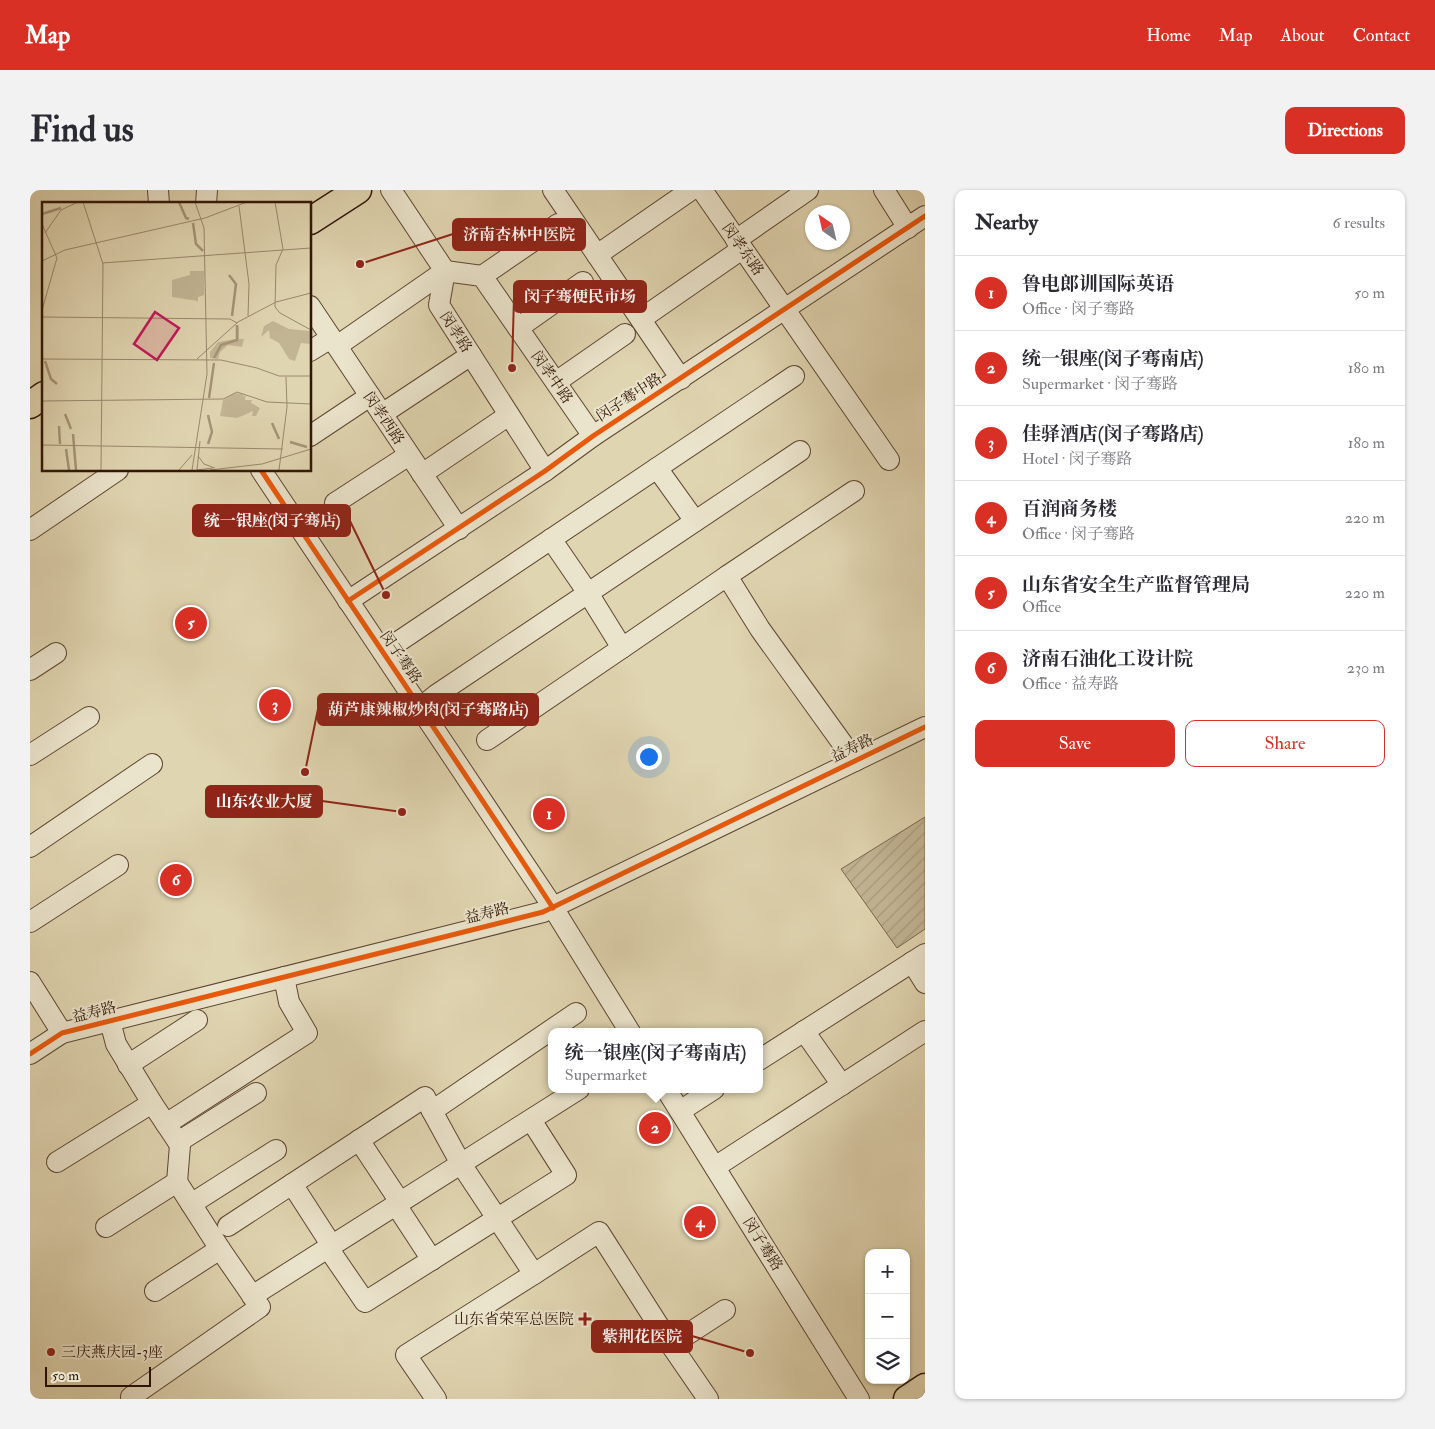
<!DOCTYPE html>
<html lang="en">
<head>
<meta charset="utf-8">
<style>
	:root { --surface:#fff; --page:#f2f2f3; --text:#2b2b33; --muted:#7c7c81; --line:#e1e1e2; --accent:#d93025 }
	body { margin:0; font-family:"IM FELL Double Pica","Noto Serif SC",serif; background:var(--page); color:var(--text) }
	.controls { position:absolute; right:15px; bottom:15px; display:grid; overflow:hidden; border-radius:10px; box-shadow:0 1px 4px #0004 }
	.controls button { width:45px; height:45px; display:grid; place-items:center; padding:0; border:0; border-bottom:1px solid var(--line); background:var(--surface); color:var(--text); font:25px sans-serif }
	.compass { position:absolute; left:775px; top:15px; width:45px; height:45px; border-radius:50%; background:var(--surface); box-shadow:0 1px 4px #0004; rotate:326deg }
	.scale { position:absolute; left:15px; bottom:12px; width:106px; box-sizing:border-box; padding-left:5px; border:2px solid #311606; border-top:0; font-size:14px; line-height:18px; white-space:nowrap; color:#311606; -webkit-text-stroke:4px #ebe4cc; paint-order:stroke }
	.you { position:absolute; left:618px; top:566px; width:18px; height:18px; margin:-12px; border:4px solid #fff; border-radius:50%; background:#1a73e8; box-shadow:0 0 0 8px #1a73e833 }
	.badge { display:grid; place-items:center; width:32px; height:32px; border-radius:50%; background:var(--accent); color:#fff; font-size:16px; font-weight:700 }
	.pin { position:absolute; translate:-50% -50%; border:2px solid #fff; box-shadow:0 1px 5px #0006 }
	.popup { position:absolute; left:518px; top:838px; width:215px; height:65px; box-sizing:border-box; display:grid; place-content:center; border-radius:10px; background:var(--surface); filter:drop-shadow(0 1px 4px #0005); font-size:16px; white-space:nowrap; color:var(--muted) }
	.popup b { font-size:19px; color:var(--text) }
	.popup::after { content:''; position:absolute; left:50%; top:100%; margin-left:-10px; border:10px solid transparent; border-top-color:var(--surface) }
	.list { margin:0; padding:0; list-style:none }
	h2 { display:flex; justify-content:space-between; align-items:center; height:65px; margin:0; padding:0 20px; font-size:21px }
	h2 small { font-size:16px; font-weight:400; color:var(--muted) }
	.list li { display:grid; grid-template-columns:32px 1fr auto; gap:15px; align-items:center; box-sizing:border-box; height:75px; padding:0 20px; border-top:1px solid var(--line) }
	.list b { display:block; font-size:19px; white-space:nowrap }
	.list p { margin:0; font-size:16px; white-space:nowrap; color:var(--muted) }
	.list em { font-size:16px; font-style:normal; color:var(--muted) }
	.actions { display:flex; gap:10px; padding:15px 20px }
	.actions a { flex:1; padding:11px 0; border:1px solid var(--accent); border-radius:10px; text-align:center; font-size:18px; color:var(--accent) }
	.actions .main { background:var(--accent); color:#fff }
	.icon { flex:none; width:28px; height:28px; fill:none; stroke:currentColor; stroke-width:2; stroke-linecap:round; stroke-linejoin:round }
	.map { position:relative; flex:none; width:895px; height:1209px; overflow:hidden; border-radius:10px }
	header { display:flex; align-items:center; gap:30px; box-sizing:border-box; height:70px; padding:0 25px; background:var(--accent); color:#fff }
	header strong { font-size:24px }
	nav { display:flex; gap:28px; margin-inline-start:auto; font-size:18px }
	.intro { display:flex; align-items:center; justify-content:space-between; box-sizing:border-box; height:120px; padding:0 30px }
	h1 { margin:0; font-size:35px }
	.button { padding:12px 22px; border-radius:10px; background:var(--accent); color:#fff; font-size:18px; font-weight:700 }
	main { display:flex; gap:30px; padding:0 30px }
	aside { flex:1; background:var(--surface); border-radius:10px; box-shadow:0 1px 4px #0004 }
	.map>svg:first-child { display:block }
</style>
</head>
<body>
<header>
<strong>Map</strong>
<nav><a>Home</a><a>Map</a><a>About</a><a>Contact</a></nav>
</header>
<div class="intro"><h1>Find us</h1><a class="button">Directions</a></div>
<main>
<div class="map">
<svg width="895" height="1209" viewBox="0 0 895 1209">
	<defs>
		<pattern id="garden-furrows" width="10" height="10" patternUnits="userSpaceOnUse" patternTransform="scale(1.25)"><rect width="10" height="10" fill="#c2b594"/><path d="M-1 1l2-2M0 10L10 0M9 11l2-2" fill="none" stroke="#a79b7e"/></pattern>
	</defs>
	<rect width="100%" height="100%" fill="#e0d5b1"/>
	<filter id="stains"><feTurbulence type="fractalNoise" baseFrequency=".004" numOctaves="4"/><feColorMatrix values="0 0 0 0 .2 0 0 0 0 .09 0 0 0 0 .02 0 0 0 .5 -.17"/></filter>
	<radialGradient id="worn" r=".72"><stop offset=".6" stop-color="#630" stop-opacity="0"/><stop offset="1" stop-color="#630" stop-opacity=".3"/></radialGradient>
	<path fill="url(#garden-furrows)" stroke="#7a664d" d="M895,627V739L867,758L811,679Z"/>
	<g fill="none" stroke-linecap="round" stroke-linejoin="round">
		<g stroke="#5d4631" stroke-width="22">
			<g id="minor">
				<path d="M128,0L129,14"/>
				<path d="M361,0L415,81L409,115L515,281"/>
				<path d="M523,0L651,189"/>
				<path d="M672,0L859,270"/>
				<path d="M854,0L878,38"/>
				<path d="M176,14L177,0"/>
				<path d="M706,50L778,0"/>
				<path d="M567,65L661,0"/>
				<path d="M452,86L528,34"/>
				<path d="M280,116L429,339"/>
				<path d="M611,129L712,59"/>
				<path d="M488,138L553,92"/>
				<path d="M307,156L415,81L452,86L563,246"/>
				<path d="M280,161L301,148"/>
				<path d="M526,192L595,144"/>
				<path d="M352,224L441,165"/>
				<path d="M280,246L340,206"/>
				<path d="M627,278L665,331"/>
				<path d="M231,280L517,708L600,842"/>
				<path d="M392,284L479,225"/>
				<path d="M824,301L697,386L730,439L825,571"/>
				<path d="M305,313L379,265"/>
				<path d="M0,340L88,280"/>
				<path d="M318,411L515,281L563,246L895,26"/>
				<path d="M592,458L697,386"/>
				<path d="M353,462L764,186"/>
				<path d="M0,480L26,463"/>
				<path d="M391,517L406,505L770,261"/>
				<path d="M457,550L592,458L558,403L521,349"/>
				<path d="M0,565L59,527"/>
				<path d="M0,657L122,574"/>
				<path d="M0,732L88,675"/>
				<path d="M882,772L895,793"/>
				<path d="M0,792L32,843"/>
				<path d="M80,831L86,854L122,913"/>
				<path d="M774,841L812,895"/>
				<path d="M0,864L32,843L513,722L895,537"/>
				<path d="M729,870L895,764"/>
				<path d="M98,875L167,830"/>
				<path d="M636,899L829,1209"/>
				<path d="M402,921L431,974L504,1084L569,1042L641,1155"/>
				<path d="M650,921L684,899"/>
				<path d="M136,934L277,843L259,812L254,787"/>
				<path d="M329,950L370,1012"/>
				<path d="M148,952L226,903"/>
				<path d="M27,972L122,913L150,955L147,992"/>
				<path d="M685,977L895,841"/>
				<path d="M262,994L302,1056"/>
				<path d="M161,1014L246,960"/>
				<path d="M366,1015L402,1070"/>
				<path d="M198,1036L395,907L402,921L546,823"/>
				<path d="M76,1037L147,992L190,1059"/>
				<path d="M298,1058L335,1112L536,985L501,930"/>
				<path d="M222,1106L549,899"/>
				<path d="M101,1207L230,1117L190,1059L125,1101"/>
				<path d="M406,1209L376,1165L504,1084"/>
				<path d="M678,1209L641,1155L695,1120"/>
			</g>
		</g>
		<g stroke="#311606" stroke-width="29">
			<g id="major">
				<path d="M280,31L328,0"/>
				<path d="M0,215L14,205"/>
				<path d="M877,1209L895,1197"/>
			</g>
		</g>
		<use href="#minor" stroke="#ebe4cc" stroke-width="20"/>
		<use href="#major" stroke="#e0d5b1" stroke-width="26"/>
		<g stroke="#ebe4cc" stroke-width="8">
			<g id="cycleway">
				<path d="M231,280C328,427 428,571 523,718"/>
				<path d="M318,411L515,281L563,246L895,26"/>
				<path d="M0,864L32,843L513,722L895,537"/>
			</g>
		</g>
		<use href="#cycleway" stroke="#e8590c" stroke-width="5"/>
	</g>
	<g fill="#8f2418" stroke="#ebe4cc" stroke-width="2">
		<path d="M552.5 1121.5h5v5h5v5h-5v5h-5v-5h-5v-5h5z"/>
		<circle cx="21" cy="1162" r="5"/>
	</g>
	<g text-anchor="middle" stroke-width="4" stroke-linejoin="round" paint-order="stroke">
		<g font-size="15" fill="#311606" stroke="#ebe4cc">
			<text transform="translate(713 59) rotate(55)" y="5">闵孝东路</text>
			<text transform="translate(426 142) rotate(57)" y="5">闵孝路</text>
			<text transform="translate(522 187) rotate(55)" y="5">闵孝中路</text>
			<text transform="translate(599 207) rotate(-33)" y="5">闵子骞中路</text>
			<text transform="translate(354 228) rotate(56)" y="5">闵孝西路</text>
			<text transform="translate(371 467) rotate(55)" y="5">闵子骞路</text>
			<text transform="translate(822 558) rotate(-26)" y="5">益寿路</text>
			<text transform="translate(457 723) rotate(-14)" y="5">益寿路</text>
			<text transform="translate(64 822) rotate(-14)" y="5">益寿路</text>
			<text transform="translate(733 1054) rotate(58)" y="5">闵子骞路</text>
		</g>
		<g font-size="15" fill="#311606" stroke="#ebe4cc" text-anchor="end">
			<text x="544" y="1134">山东省荣军总医院</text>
			<text x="31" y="1167" text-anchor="start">三庆燕庆园-3座</text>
		</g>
	</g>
	<g transform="translate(12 12)">
		<rect width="269" height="269" fill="#e0d5b1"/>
		<path d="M204,193L203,198H210L209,201L218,206L214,214H210L211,209L195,216L178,214L181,199Z" fill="#c2b594"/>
		<path d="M148,69H162V93L156,95V99L130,95V78L148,73ZM231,119L247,127L269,129V142L259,141L253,159L247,157L237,141L228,136L227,128L219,135L222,124ZM197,122V137H202L200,145L186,143L178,150L176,157L168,156V150L176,140L194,137ZM193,191L201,192V199L210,198L203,201L207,210L200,214H179L181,198Z" fill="#c2b594"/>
		<path fill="none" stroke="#a49477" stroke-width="2.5" d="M137,0L144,16L147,17M0,12L19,6M151,21L154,42L161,49M187,73L194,82L190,114M172,156L179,143L195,138V123M3,159L9,177L15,182M167,196L172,161M23,212L29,227M230,221L237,237M17,224L18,242M31,232L34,268M248,240L265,245M166,242L170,230L166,213M24,247L27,268"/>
		<path fill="none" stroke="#9a896d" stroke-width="1" d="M41,0L61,62L59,268M233,0L241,47L234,63L233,105L238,111L269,128M197,4L207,82L206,114M0,22L15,56L0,108M3,31L19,8L36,0M0,59L23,48L163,16L205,0M60,61L269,46M0,115L188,117L195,121M0,157L179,158L215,166L237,174H269M155,157L196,120L234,100L269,91M0,199L181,197L195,190L225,200L269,202M0,243L241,247M156,254L162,262L173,266M137,268L150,253M150,268L165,172L162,26L153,0M155,268L171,266M155,268L158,239M168,268L220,262L269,247M237,268L245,205L244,175"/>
		<path fill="#c2185b" fill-opacity="0.15" stroke="#c2185b" stroke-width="2.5" d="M113,110L137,126L115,158L92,142Z"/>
		<rect width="269" height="269" fill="none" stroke="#311606" stroke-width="2.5"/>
	</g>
	<path fill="none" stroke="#8f2418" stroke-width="2" d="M330 74L423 44M482 178L484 107M356 405L320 331M275 582L288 519M372 622L292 611M720 1163L662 1146"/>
	<g fill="#8f2418" stroke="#ebe4cc" stroke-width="2">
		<circle cx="330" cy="74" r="5"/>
		<circle cx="482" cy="178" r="5"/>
		<circle cx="356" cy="405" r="5"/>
		<circle cx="275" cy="582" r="5"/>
		<circle cx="372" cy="622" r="5"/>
		<circle cx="720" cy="1163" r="5"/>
	</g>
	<g fill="#8f2418" stroke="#8f2418" stroke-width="2">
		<rect x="423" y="29" width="132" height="31" rx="5"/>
		<rect x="484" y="91" width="132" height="31" rx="5"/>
		<rect x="163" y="315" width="157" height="31" rx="5"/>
		<rect x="288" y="504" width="220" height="31" rx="5"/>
		<rect x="176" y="596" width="116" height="31" rx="5"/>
		<rect x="562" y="1131" width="100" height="31" rx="5"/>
	</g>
	<g font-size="16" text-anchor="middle" font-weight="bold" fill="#fff">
		<text x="489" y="50">济南杏林中医院</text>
		<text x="550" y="112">闵子骞便民市场</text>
		<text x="242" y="336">统一银座(闵子骞店)</text>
		<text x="398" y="525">葫芦康辣椒炒肉(闵子骞路店)</text>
		<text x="234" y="617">山东农业大厦</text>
		<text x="612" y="1152">紫荆花医院</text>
	</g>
	<rect width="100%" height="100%" filter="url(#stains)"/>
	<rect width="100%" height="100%" fill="url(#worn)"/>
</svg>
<div class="controls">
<button>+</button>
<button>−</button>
<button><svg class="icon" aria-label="layers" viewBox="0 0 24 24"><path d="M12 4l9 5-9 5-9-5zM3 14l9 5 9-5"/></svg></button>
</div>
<svg class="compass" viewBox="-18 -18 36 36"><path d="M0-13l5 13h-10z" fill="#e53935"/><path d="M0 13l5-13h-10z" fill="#7c7c81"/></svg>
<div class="scale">50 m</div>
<div class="you"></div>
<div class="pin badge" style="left:519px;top:624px">1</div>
<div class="pin badge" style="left:625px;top:938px">2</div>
<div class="popup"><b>统一银座(闵子骞南店)</b>Supermarket</div>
<div class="pin badge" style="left:245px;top:515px">3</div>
<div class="pin badge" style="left:670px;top:1032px">4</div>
<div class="pin badge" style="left:161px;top:433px">5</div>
<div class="pin badge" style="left:146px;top:690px">6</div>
</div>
<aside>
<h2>Nearby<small>6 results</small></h2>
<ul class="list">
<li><span class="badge">1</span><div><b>鲁电郎训国际英语</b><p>Office · 闵子骞路</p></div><em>50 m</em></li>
<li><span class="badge">2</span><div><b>统一银座(闵子骞南店)</b><p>Supermarket · 闵子骞路</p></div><em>180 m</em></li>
<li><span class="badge">3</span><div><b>佳驿酒店(闵子骞路店)</b><p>Hotel · 闵子骞路</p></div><em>180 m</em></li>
<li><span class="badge">4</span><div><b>百润商务楼</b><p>Office · 闵子骞路</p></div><em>220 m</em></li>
<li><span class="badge">5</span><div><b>山东省安全生产监督管理局</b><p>Office</p></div><em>220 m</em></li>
<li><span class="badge">6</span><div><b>济南石油化工设计院</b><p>Office · 益寿路</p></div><em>230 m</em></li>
</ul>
<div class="actions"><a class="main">Save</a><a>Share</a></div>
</aside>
</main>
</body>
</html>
